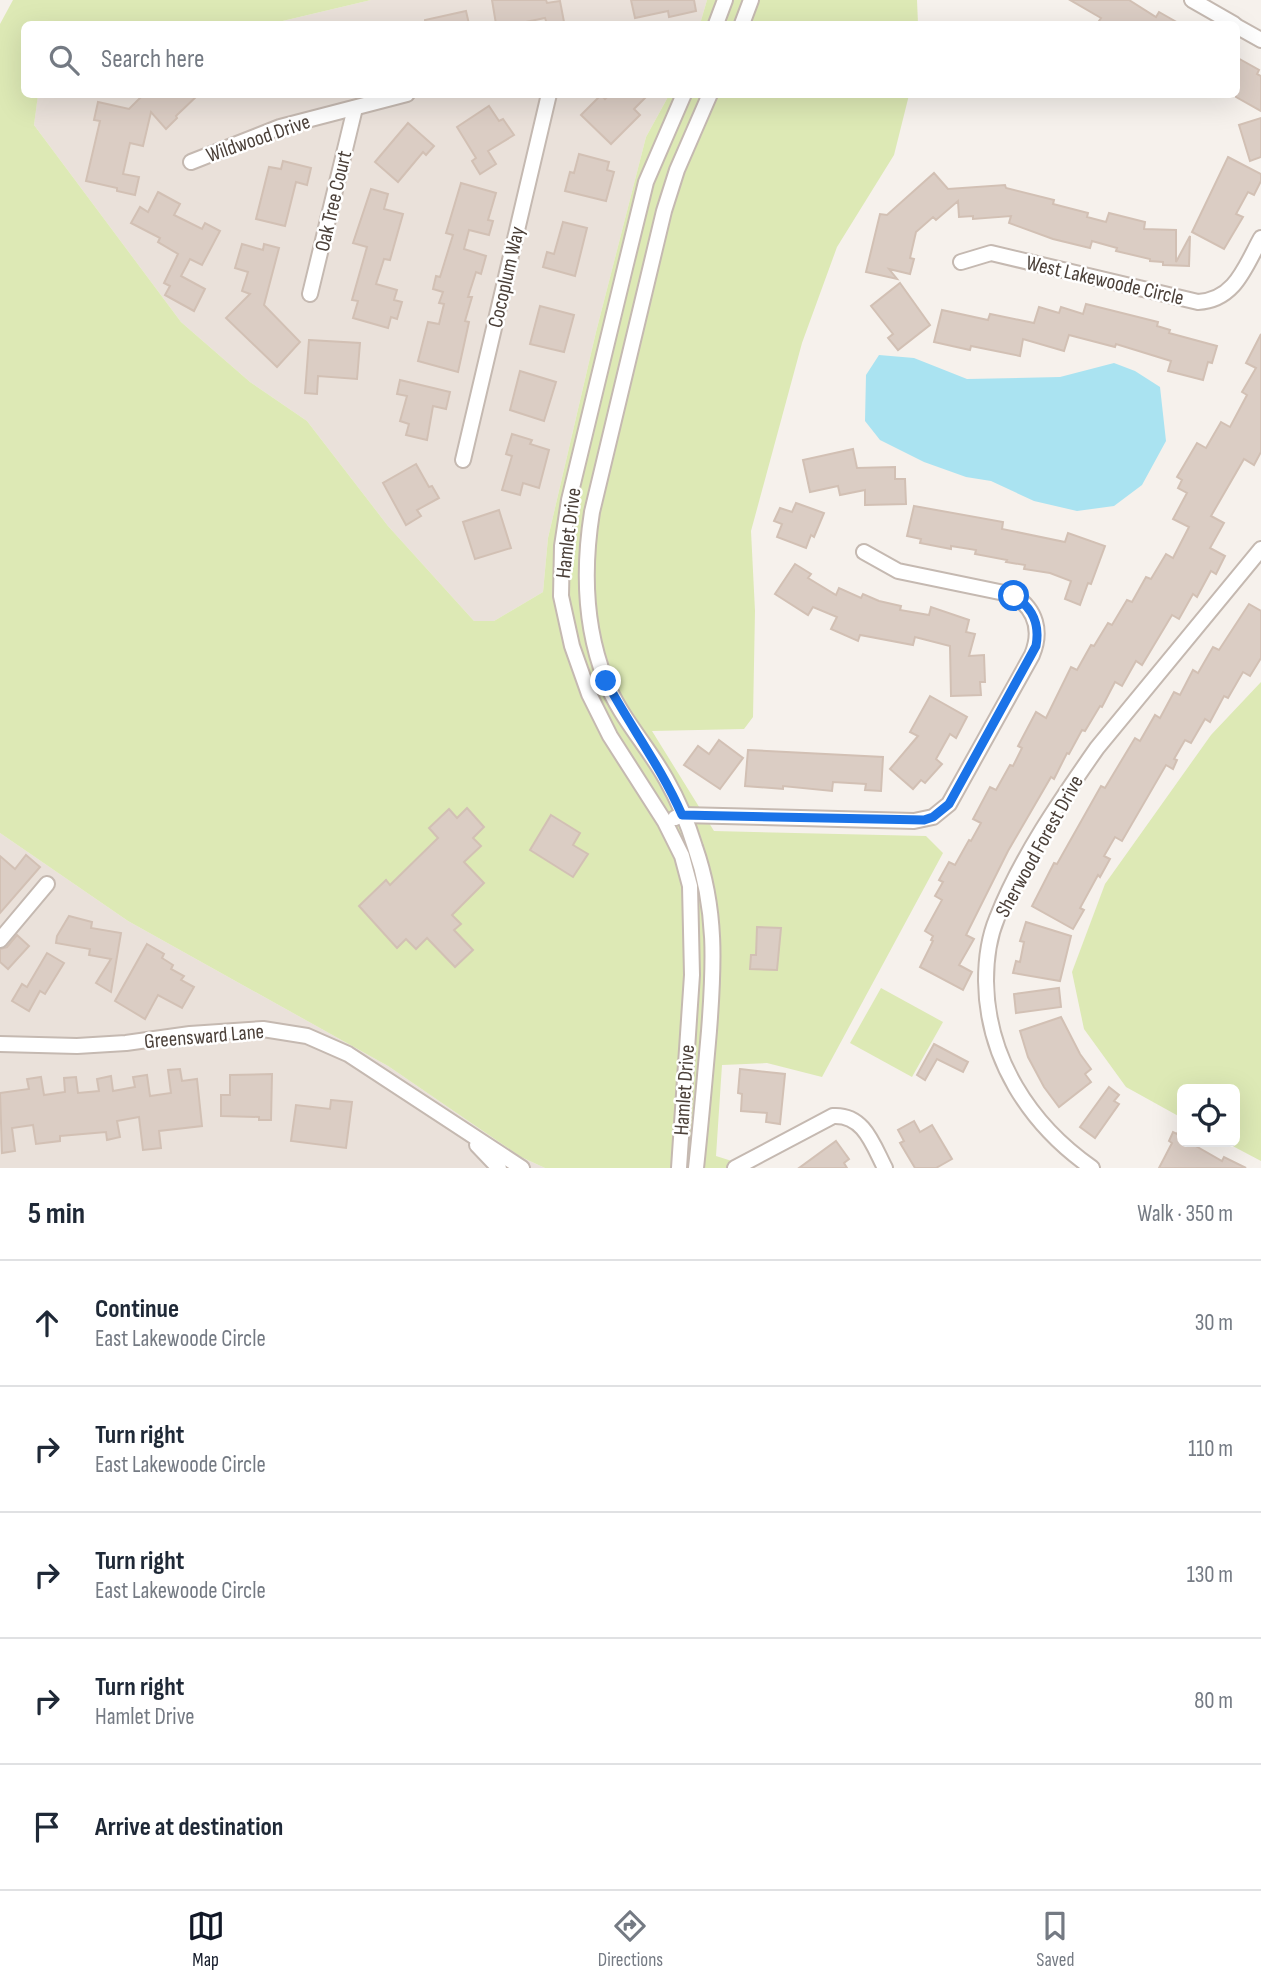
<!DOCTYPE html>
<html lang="en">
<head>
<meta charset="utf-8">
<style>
	:root { --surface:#fff; --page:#f2f2f3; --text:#1f2937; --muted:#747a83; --line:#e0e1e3; --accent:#111827 }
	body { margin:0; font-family:"Sofia Sans Condensed",sans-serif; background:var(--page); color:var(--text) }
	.controls { position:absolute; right:21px; bottom:21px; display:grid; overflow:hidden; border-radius:10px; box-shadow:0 7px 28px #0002 }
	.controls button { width:63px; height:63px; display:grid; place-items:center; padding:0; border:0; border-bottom:2px solid var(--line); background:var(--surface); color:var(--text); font:35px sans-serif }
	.stop { position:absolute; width:21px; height:21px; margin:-16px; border:5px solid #1a73e8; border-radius:50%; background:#fff }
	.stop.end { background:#1a73e8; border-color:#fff; box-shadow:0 2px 7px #0008 }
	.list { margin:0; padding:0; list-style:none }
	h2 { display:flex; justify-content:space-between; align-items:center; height:91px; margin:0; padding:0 28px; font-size:30px }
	h2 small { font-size:23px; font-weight:400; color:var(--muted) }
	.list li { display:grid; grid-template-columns:46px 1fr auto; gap:21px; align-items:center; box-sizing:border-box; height:126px; padding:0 28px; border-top:2px solid var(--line) }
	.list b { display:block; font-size:26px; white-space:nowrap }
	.list p { margin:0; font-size:23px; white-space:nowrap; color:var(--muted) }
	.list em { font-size:23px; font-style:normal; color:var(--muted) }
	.icon { flex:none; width:38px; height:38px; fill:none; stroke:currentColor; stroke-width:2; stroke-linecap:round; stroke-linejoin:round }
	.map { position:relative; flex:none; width:1261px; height:1168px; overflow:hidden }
	.search { position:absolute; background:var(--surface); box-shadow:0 7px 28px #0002; left:21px; right:21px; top:21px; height:77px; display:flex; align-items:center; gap:18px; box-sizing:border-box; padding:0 24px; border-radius:10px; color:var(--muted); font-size:26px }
	.sheet { height:721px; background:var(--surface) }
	nav { display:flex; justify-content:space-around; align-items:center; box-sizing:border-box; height:98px; border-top:2px solid var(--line); background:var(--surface); font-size:19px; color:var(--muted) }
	nav a { display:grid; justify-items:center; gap:4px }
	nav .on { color:var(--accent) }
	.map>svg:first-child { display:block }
</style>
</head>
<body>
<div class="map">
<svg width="1261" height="1168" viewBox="0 0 1261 1168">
	<rect width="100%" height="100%" fill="#f6f1ec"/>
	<g fill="#eae1da">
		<path d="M371,0H707L700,24H270Z"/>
		<path d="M38,94L669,95L646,137L596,332L548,538L543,592L494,621H474L388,526L307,421L250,382L181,322L34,125Z"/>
		<path d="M0,833L128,921L388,1066L521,1157L545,1168H0Z"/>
	</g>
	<g fill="#dde9b5">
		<path d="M13,0H371L270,24H24V94L38,95L34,125L181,322L250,382L307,421L388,526L474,621H494L543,592L548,538L596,332L646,137L669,95H909L894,155L837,247L802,343L751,531L755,611L753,717L744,729L652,731L714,831L926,836L943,853L822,1077L767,1063L722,1065L716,1156L754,1168H545L521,1157L388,1066L128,921L0,833V24Z"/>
		<path d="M707,0H917L918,24H700Z"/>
		<path d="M1261,682V1161L1225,1142H1235V1089H1182V1118L1126,1087L1084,1029L1072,972L1105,884L1211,735Z"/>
		<path d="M881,988L943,1022L912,1077L850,1043Z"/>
	</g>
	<path fill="#aae3f1" d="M879,355L914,358L967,379L1060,377L1114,363L1135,371L1160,387L1166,441L1142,485L1114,506L1077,511L1034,501L991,481L966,477L924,462L880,440L865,421L866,375Z"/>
	<g fill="#dbcdc4" stroke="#d2c0b4" stroke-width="2">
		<path d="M492,0H546L547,3L560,1L564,22L547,24L545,18L516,24H496Z"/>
		<path d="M631,0H694L696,11L669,17L668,11L635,18Z"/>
		<path d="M1070,0H1129L1156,17L1159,12L1180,24H1097L1101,18Z"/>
		<path d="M466,11L469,24H425V20Z"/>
		<path d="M1236,57L1259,70L1257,74L1261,76V111L1236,97Z"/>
		<path d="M144,94H199L176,116L177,118L166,129L151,112L143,146L130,143L123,174L139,177L135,195L117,191V188L86,181L100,121L94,120L98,102L129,109Z"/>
		<path d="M610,94H649L634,109L640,115L611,144L581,115L601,95L605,99Z"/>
		<path d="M489,106L499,121L503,119L514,135L488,151L496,164L480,174L472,161L476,158L457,127Z"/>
		<path d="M1261,118V157L1250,161L1239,125Z"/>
		<path d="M408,123L434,146L426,155L423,152L398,182L375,162Z"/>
		<path d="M579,154L609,162L607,170L614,172L606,201L565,191L570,172L574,173Z"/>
		<path d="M1228,157L1261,174V181L1254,195L1248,192L1236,214L1243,217L1224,249L1192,232Z"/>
		<path d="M283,161L311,168L307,185L296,182L285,226L256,219L269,167L281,169Z"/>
		<path d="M934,173L948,189L1005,185L1006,188L1054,200L1053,204L1088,213L1087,217L1106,222L1109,213L1145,222L1144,229L1176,230V262L1190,236L1189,266L1163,265V262L1150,261V259L1116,251L1117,248L1092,241L1090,248L1053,239L1009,223L1011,216L973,219V216L959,217L958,201L936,220L933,217L916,232L910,258L914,259L910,274L889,269L897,279L866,272L880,214L887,215Z"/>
		<path d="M461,183L496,193L488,220L493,221L489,235L469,230L464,249L486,256L481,274L476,272L468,297H472L465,321L469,322L458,372L418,361L428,322L439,324L444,304L439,303L443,292L433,289L436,276L440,277L453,235L446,233Z"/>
		<path d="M371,189L388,194L384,209L403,214L390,260L384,259L376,284L397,290L394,300L402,302L397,319L391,317L388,328L353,318L358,301L352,300L367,247L353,243Z"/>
		<path d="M158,192L180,204L174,215L202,229L205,223L220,231L202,265L190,259L181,276L205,289L194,311L165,295L170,286L164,283L178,254L158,242L160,238L131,223L140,207L148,212Z"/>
		<path d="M563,222L587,228L575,276L543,267L547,252L554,254Z"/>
		<path d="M242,244L263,250L264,244L279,248L264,305L300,342L277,367L226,318L250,294L242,291L248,272L235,268Z"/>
		<path d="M900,283L930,325L898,350L888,338L893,334L871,306Z"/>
		<path d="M1086,304L1158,322L1157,326L1170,330L1169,333L1217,346L1212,363L1208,362L1203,380L1168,371L1171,361L1116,344L1115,347L1069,335L1064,351L1023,339L1020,356L971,346L970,350L934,342L942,310L988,320L990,314L1034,323L1039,307L1059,313L1061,307L1083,314Z"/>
		<path d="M540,306L574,315L564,352L530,344Z"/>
		<path d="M1261,334V452L1254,465L1244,459L1211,516L1224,523L1210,548L1225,556L1216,574L1211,571L1197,597L1193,594L1179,619L1172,615L1142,665L1136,661L1122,686L1115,682L1102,707L1100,706L1085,731L1082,730L1069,754L1067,753L1054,779L1051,777L1008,851L966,935L974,939L959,965L972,972L963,990L920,967L933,941L931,940L933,936L925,931L942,900L935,896L943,882L939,880L949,862L955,865L969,840L971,841L981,823L973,819L990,787L996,790L1010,765L1013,766L1022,748L1018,746L1036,712L1046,718L1071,667L1077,670L1091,645L1094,646L1108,623L1112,625L1127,600L1132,602L1146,577L1151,579L1166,554L1173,558L1189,527L1173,519L1187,493L1178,488L1182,480L1177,477L1197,443L1206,448L1221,422L1230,427L1247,395L1242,392L1256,368L1246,363Z"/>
		<path d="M309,340L360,343L357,379L318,376L317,394L305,393Z"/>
		<path d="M520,371L556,382L544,421L510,410Z"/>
		<path d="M400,380L450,392L446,409L433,406L427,440L406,435L409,424L400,421L407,396L397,394Z"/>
		<path d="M512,434L532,440L530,444L549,450L539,488L523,483L520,495L502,490L512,456L506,454Z"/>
		<path d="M853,449L857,468L895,467V479H905L906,504L865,505V490L840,495L838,486L810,492L803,460Z"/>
		<path d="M416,464L429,487L432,486L439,498L417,510L421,516L406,525L383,483Z"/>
		<path d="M796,503L824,513L814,537L811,535L806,548L777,537L782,524L774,521L780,508L792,512Z"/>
		<path d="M914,506L1003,522L1002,529L1065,542L1068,533L1105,546L1091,584L1088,583L1080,605L1065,599L1071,581L1050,573L1024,569L1025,565L1006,562L1007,560L975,554L976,550L951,546V549L920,543L921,539L907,536Z"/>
		<path d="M499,510L511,548L475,559L463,522Z"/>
		<path d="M795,564L811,574L808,578L836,595L839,588L861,598L863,594L879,601L901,606L900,610L929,615L931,607L969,620L966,632L975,634L969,656L984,655L985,682H980L981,695L951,696L950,646L915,637L913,645L860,635L858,641L831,629L837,617L813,607L808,615L775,594Z"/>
		<path d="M1249,604L1261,611V658L1250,676L1243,672L1228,698L1224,696L1210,722L1205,719L1191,743L1185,740L1174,759L1177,760L1173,769L1166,765L1122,841L1115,837L1104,856L1110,859L1100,877L1098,875L1080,908L1084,910L1073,929L1032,906L1054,863L1057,864L1101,786L1105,788L1135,738L1140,741L1155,715L1160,718L1174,692L1180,695L1193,670L1198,673L1213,647L1219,650Z"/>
		<path d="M930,696L967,717L956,738L950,734L936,759L942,764L925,783L921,780L913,789L890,769L918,736L910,732Z"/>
		<path d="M719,740L743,758L720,789L684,765L698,746L709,754Z"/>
		<path d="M748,750L883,757L881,791L865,790L866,784L833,782L832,791L783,786V789L745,786Z"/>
		<path d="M467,808L484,827L473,838L481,846L464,862L484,883L452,915L461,924L454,930L473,950L455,967L427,938L416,949L406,939L397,948L359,906L386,880L390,885L438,838L429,828L449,809L457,818Z"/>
		<path d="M551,815L580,833L573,845L588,854L573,877L530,850Z"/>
		<path d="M26,855L40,867L0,913V856L15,869Z"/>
		<path d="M69,916L92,922L91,928L121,933L111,992L96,983L111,959L89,955L90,949L56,943L57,936Z"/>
		<path d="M1026,922L1071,936L1060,981L1013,973L1016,961L1020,962L1024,942L1020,941Z"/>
		<path d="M757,927L781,928L777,970L750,969L751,955H756Z"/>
		<path d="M17,935L29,946L8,969L0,962V949L7,947Z"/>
		<path d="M147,944L164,954L162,958L173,965L171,969L184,976L181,980L194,987L182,1008L158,995L145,1019L115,1001Z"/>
		<path d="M47,953L64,963L45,994L40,991L29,1011L12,1001L22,984L27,987Z"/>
		<path d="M1059,988L1061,1007L1016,1013L1014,994Z"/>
		<path d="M1061,1017L1080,1054L1091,1069L1085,1074L1091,1082L1059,1107L1044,1087L1028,1057L1020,1031Z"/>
		<path d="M934,1044L968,1062L963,1072L937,1059L925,1080L917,1075Z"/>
		<path d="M180,1069L182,1081L197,1079L202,1126L159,1131L161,1148L143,1150L139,1117L117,1121L120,1137L107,1140L106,1132L60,1136V1141L36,1144L33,1125L12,1128L15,1151L2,1153L0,1093L29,1089L27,1079L41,1077L44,1095L65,1092L64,1078L76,1077L78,1093L99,1091L97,1079L111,1076L113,1091L135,1087L133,1077L147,1075L150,1096L171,1093L168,1070Z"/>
		<path d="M740,1069L785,1074L780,1124L766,1122L767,1113L741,1111L742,1094L738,1093Z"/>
		<path d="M272,1074L271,1120H259V1117L221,1116V1095H230V1075Z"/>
		<path d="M1109,1087L1119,1095L1114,1101L1119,1104L1095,1138L1080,1127Z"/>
		<path d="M331,1100L352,1102L346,1148L291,1141L296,1105L330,1109Z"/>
		<path d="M914,1121L920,1132L932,1125L952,1159L936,1168H915L900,1143L904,1141L898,1130Z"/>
		<path d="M1182,1124V1142H1196L1194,1145L1222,1161L1224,1157L1246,1168H1159L1172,1143L1169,1141L1173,1132L1177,1134Z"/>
		<path d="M836,1141L849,1159L844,1163L847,1168H799Z"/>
	</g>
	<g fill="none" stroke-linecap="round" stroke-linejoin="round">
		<g stroke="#c5b9b1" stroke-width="18">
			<g id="minor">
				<path d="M1192,0L1234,24"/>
				<path d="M716,24L725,0"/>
				<path d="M742,24L751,0"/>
				<path d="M1236,26L1261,40"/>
				<path d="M191,162L280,127L407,94"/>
				<path d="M961,262L991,253L1198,302C1235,300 1245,267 1261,238"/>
				<path d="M310,294L355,108"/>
				<path d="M463,460L549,94"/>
				<path d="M675,818L682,815L914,821L933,817L949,804L1032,655C1042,631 1036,610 1014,595L898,571L864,552"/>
				<path d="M0,940L47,884"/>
				<path d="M0,1044L77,1046L126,1043L190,1034L263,1029L307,1036L348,1054L522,1168"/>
				<path d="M477,1145L499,1168"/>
				<path d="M679,1168L692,975L690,886L682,856L665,822L610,736L589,694L572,646L561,596L562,546L569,500L625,268L646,182L684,94"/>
				<path d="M696,1168C701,1122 705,1076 709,1031C714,966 717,910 695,847C688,824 678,800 666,779C647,745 619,716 605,679C584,625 583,569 592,512L664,211L677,170L710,94"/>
				<path d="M735,1168L833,1116C864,1114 873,1145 885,1168"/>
				<path d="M1092,1168C1029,1124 987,1058 986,981C986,960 989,937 997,918C1021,857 1060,801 1097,748L1261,549"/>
			</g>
		</g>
		<use href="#minor" stroke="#fff" stroke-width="14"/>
	</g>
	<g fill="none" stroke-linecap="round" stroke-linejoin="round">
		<path stroke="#1a73e8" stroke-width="9" d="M606,681C630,726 661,767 682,815L924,820L933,817L949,804L1036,646C1040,624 1033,608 1014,596"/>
	</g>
	<g text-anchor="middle" stroke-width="5" stroke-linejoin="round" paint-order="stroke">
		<g font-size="21" fill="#4b4039" stroke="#fff">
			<text transform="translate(258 138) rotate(-19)" y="7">Wildwood Drive</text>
			<text transform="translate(333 201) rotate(-77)" y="7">Oak Tree Court</text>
			<text transform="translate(506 277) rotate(-77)" y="7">Cocoplum Way</text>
			<text transform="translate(1105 280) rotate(13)" y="7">West Lakewoode Circle</text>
			<text transform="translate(568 533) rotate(-83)" y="7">Hamlet Drive</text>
			<text transform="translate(1039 846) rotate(-61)" y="7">Sherwood Forest Drive</text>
			<text transform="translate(204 1036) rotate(-5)" y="7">Greensward Lane</text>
			<text transform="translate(684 1090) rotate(-86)" y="7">Hamlet Drive</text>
		</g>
	</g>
</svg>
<div class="controls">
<button><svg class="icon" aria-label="locate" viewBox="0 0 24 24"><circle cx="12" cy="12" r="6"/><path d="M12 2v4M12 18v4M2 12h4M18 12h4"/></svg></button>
</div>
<div class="stop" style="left:1014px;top:596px"></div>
<div class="stop end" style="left:606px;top:681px"></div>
<div class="search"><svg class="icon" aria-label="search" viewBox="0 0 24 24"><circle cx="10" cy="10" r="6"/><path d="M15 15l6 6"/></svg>Search here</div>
</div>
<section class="sheet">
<h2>5 min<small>Walk · 350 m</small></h2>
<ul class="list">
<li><svg class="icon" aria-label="ahead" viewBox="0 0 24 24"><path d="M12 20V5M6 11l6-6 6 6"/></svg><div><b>Continue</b><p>East Lakewoode Circle</p></div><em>30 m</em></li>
<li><svg class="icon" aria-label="right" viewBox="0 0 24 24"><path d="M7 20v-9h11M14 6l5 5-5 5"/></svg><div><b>Turn right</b><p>East Lakewoode Circle</p></div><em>110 m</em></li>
<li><svg class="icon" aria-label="right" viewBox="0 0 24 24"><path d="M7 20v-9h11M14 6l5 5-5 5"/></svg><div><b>Turn right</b><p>East Lakewoode Circle</p></div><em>130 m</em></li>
<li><svg class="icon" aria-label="right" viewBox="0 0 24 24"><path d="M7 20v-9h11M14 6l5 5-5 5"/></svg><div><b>Turn right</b><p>Hamlet Drive</p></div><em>80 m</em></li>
<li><svg class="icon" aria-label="arrive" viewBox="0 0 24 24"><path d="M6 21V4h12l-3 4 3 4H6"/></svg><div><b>Arrive at destination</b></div></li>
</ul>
</section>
<nav>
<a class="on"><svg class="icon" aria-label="map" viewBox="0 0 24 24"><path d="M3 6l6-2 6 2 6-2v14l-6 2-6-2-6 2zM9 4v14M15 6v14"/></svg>Map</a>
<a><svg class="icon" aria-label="directions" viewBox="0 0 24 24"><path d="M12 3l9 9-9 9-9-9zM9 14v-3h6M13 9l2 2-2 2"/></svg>Directions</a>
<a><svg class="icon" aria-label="saved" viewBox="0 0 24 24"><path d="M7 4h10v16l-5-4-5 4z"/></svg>Saved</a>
</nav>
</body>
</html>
